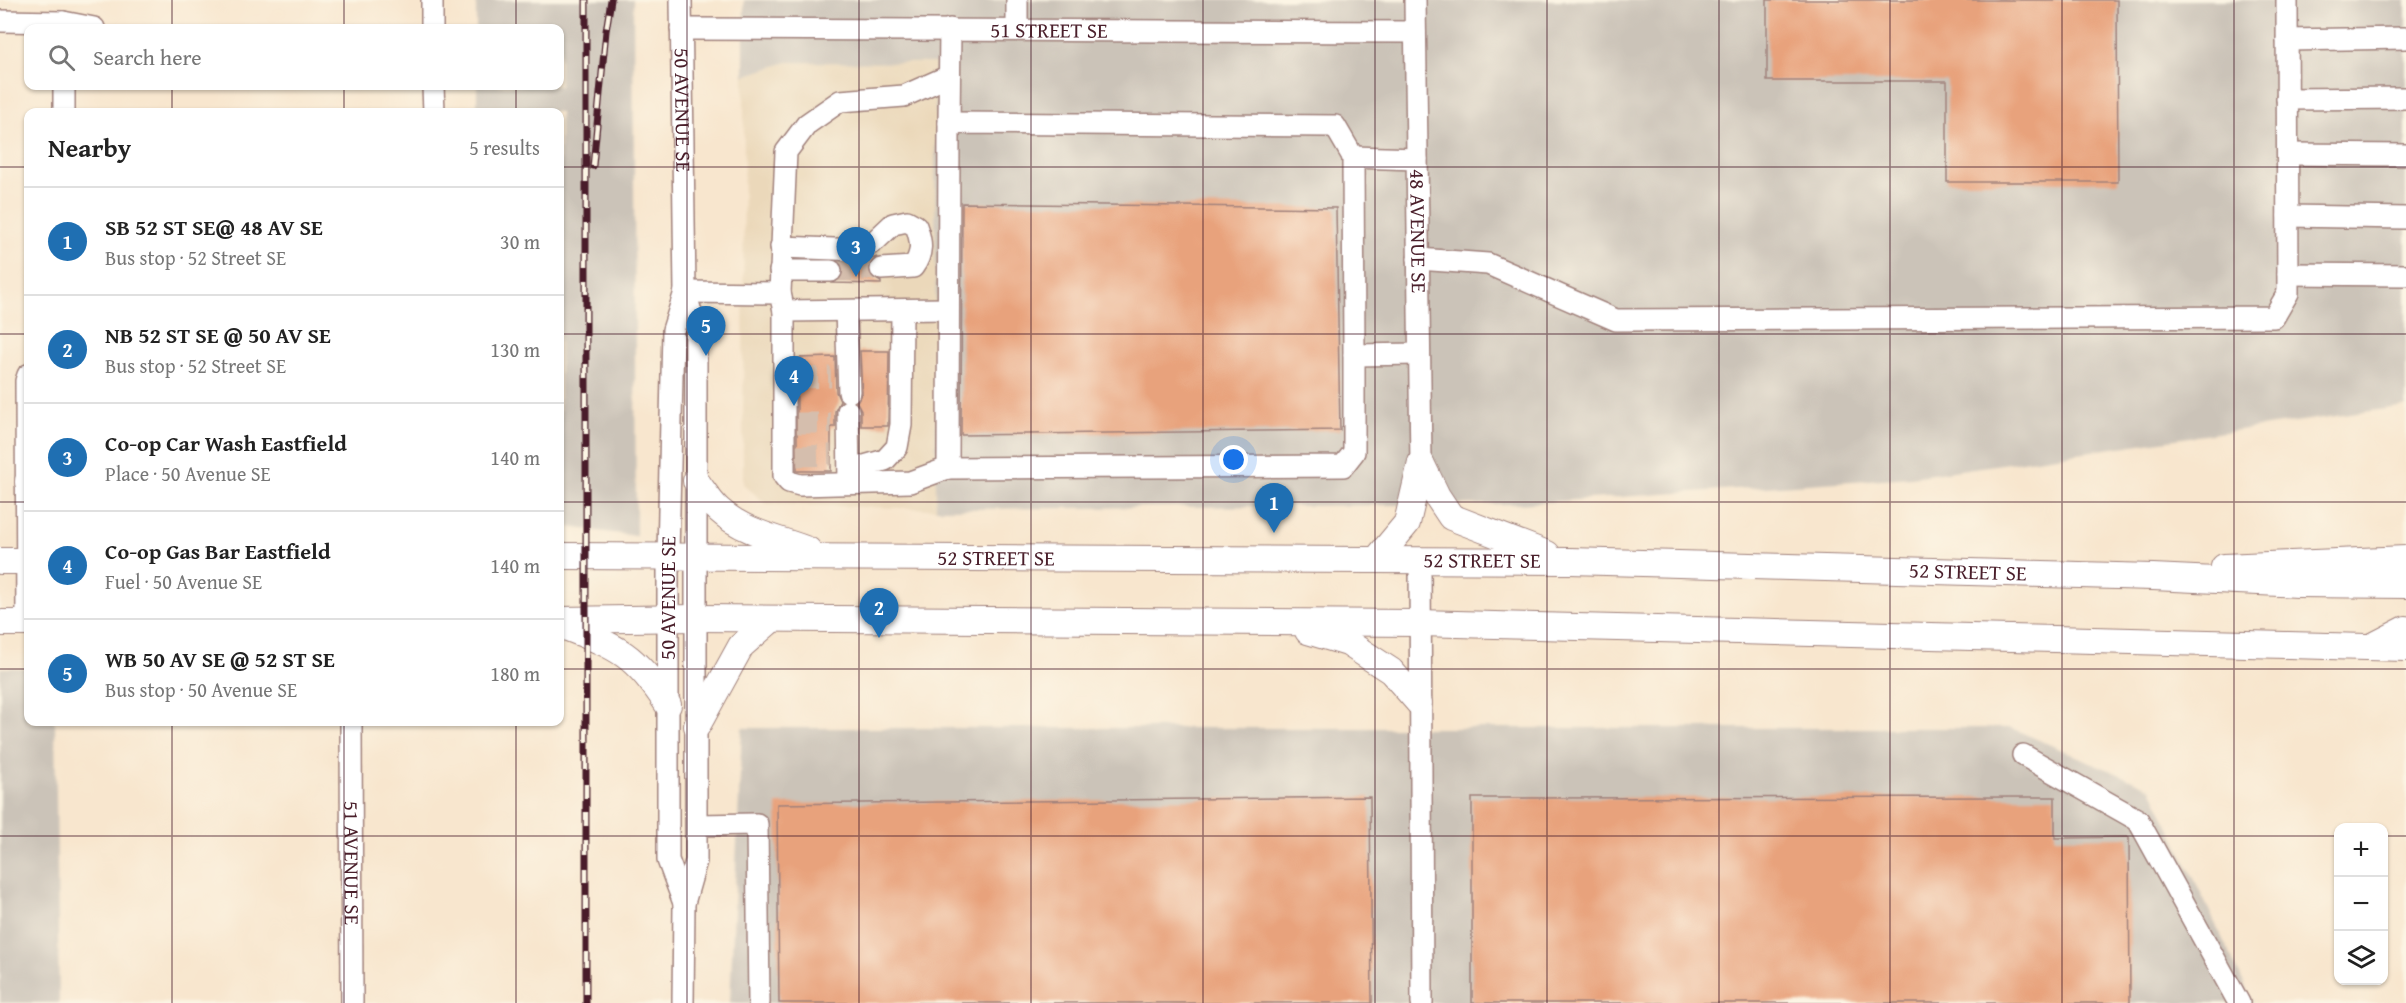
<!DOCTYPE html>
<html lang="en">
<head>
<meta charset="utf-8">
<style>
	:root { --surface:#fff; --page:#f2f2f2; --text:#222; --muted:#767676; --line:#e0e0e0; --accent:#1f6fb2 }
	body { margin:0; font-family:"Gentium Book Plus",serif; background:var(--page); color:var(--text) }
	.controls { position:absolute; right:18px; bottom:18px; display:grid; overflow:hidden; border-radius:12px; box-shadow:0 2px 4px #0004 }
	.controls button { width:54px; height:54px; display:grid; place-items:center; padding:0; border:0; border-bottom:2px solid var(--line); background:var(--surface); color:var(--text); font:30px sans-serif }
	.you { position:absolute; left:1234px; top:460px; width:21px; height:21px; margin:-15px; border:4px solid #fff; border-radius:50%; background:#1a73e8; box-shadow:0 0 0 9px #1a73e833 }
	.badge { display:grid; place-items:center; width:39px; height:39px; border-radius:50%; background:var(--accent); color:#fff; font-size:20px; font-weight:700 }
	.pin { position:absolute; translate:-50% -50px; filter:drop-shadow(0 2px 3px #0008) }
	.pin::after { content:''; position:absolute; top:32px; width:21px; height:18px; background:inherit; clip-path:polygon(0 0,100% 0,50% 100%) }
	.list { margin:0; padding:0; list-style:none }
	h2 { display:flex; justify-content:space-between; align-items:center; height:78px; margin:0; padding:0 24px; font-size:26px }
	h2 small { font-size:20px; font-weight:400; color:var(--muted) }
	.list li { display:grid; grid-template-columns:39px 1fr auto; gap:18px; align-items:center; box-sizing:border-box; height:108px; padding:0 24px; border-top:2px solid var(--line) }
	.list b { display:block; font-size:22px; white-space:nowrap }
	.list p { margin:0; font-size:20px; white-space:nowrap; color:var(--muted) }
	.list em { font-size:20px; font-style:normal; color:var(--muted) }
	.icon { flex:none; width:33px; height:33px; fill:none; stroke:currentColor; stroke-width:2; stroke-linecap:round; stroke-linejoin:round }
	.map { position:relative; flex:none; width:2406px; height:1003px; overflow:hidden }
	.search { position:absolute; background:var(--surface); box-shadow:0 2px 4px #0004; left:24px; top:24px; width:540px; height:66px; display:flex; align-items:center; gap:15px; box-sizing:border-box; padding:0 21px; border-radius:12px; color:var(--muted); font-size:22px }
	.panel { position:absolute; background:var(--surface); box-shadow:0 2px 4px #0004; left:24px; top:108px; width:540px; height:618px; border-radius:12px }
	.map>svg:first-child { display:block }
</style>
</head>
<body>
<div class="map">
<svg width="2406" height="1003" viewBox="0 0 2406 1003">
	<rect width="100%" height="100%" fill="#fcf5e5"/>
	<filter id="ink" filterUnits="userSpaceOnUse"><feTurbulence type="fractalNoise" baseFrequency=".0167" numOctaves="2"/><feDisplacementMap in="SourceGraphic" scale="12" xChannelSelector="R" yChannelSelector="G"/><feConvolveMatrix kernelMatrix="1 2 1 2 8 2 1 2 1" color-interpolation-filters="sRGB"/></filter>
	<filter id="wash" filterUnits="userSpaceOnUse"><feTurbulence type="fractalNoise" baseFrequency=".008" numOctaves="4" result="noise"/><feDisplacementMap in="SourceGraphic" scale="24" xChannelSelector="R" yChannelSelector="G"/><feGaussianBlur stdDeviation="1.35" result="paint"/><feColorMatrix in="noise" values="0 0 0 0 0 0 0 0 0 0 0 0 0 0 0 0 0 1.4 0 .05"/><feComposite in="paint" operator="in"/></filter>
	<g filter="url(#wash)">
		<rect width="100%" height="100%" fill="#f8e6ce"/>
		<path fill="#ebd8ba" d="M787,62H935L936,509L766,504L743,484L744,76Z"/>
		<g fill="#cbc3b8">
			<path d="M476,0H633L636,536L560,526V112H477V86H560V28H476Z"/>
			<path d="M744,0H2406V406L1911,477L1518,504L936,509L935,63L787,62L744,76Z"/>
			<path d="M0,668H28V722H55L59,1003H0Z"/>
			<path d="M742,728H2011L2151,788L2253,1003H730Z"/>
		</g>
		<g id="blocks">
			<g fill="#e8a27b">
				<path d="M1767,0H2117L2118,182H1947V81H1767Z"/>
				<path d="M962,203L1336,208L1340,430L961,435Z"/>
				<path d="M877,257L870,263L868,270L871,276L881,282V284L833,283L842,277L844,270L839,262L861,263Z"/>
				<path d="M860,351H889L888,426H861V410L857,402L862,392Z"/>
				<path d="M835,357L836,392L840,401L835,411V427H831V471H797V358Z"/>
				<path d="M1370,797L1372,1003H779L777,804Z"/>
				<path d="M2055,797V838L2129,837L2130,1003H1472V798Z"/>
			</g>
		</g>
	</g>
	<g filter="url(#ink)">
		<use href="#blocks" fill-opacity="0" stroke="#a1827c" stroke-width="1.5"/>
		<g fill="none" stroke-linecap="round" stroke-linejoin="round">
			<g stroke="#d5bead" stroke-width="21" stroke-dasharray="21 10" stroke-linecap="butt">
				<path d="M831,271L881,269"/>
				<path d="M797,378L831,377"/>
				<path d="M797,423H831"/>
				<path d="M797,456L831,455"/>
			</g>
			<g stroke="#a1827c" stroke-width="24">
				<g id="minor">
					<path d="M432,0V28"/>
					<path id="s1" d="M681,0L685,292L696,329V861L684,903L683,1003"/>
					<path id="s2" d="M1415,0L1421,463"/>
					<path d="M0,21L63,22"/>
					<path d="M63,28V22L94,28"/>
					<path id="s3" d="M681,29L1415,32"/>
					<path d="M1017,30V0"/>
					<path d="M2287,40L2406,38"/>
					<path d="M64,86V112"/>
					<path d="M433,86L434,112"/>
					<path d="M2287,99L2406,98"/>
					<path d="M949,123L950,29"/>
					<path d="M2288,154L2406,155"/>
					<path d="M1353,157L1335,126L949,123L948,468L1343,466L1354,452V355"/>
					<path d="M1417,159L1353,157L1354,355L1419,354"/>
					<path d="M2288,216L2406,218"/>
					<path d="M781,247L861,250L876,240L893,224L907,221L916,226C922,242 923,253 913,267L881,269"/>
					<path d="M1418,259L1488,264L1616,320L2274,317L2288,293L2287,0"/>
					<path d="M780,271H831"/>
					<path d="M2288,274L2406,275"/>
					<path d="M685,292L780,293L784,311L948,309"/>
					<path d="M780,293L786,152L807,124L840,101L904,96L949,76"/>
					<path d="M784,311V476L789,482L800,485L910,482L948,468"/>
					<path d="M846,311L849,392"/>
					<path d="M848,411L849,483"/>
					<path d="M850,470L885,460L897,447L901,425L902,311"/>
					<path d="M1420,559L1422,1003"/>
					<path d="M27,623L26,381L28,375"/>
					<path id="s4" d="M351,722L352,1003"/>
					<path d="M2023,755L2138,820L2239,1003"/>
					<path d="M697,825L757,824L759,1003"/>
					<path id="s5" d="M684,903L668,860V555L673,330L685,292"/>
				</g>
			</g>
			<g stroke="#a1827c" stroke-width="28">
				<g id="major">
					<path d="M1421,463L1437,496L1451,517L1547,554"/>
					<path d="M28,481V482"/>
					<path d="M696,481C703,490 710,502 719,510C743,532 779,539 808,550"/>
					<path id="s6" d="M560,556L1570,561L2153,577L2298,584L2406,585"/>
					<path d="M1377,559L1407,523L1421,463"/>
					<path d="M0,561H28"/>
					<path d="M2224,567L2406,559"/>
					<path d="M560,620L696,618L1419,623L2406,648"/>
					<path d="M0,623H28"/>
					<path d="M560,625C617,647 634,652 668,705"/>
					<path d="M1308,631L1348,643L1391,671L1419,703"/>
					<path d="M2373,646L2406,629"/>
					<path d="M697,726L741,646L772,619"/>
				</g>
			</g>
			<use href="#minor" stroke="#fff" stroke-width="21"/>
			<use href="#major" stroke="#fff" stroke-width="26"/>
			<g stroke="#4a1f2b" stroke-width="7">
				<g id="rail">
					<path d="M586,0V1003"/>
					<path d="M593,166L606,31L611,0"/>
				</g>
			</g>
			<use href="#rail" stroke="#fcf5e5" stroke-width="4.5" stroke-dasharray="14" stroke-linecap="butt"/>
		</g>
	</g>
	<path fill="none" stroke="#4a1f2b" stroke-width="1.5" stroke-opacity="0.55" d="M172,0V28M344,0V28M516,0V28M687,0V1003M859,0V1003M1031,0V1003M1203,0V1003M1375,0V1003M1547,0V1003M1719,0V1003M1890,0V1003M2062,0V1003M2234,0V1003M172,86V112M344,86V112M516,86V112M0,167H28M560,167H2406M0,334H28M560,334H2406M0,502H28M560,502H2406M0,669H28M560,669H2406M172,722V1003M344,722V1003M516,722V1003M0,836H2338M2384,836H2406"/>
	<g text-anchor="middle" stroke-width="4.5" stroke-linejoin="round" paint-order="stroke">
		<g font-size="21" fill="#4a1f2b" stroke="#fcf5e5">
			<text dy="7" stroke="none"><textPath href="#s3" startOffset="368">51 STREET SE</textPath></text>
			<text dy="7" stroke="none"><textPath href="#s1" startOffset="110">50 AVENUE SE</textPath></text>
			<text dy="7" stroke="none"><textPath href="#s2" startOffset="231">48 AVENUE SE</textPath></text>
			<text dy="7" stroke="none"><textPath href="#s6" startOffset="436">52 STREET SE</textPath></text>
			<text dy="7" stroke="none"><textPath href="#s6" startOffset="922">52 STREET SE</textPath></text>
			<text dy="7" stroke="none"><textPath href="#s6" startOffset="1408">52 STREET SE</textPath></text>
			<text dy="7" stroke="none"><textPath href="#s5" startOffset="308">50 AVENUE SE</textPath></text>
			<text dy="7" stroke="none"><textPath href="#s4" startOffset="141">51 AVENUE SE</textPath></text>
		</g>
	</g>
</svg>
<div class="controls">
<button>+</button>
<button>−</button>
<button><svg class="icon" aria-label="layers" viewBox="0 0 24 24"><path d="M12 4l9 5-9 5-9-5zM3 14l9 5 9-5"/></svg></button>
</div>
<div class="you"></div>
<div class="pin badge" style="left:1274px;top:533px">1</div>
<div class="pin badge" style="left:879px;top:638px">2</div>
<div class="pin badge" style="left:856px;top:277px">3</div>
<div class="pin badge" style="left:794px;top:406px">4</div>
<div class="pin badge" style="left:706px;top:356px">5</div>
<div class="search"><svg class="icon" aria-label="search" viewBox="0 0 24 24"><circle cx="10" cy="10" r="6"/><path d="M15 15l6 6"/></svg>Search here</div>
<section class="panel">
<h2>Nearby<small>5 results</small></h2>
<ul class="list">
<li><span class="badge">1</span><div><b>SB 52 ST SE@ 48 AV SE</b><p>Bus stop · 52 Street SE</p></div><em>30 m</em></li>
<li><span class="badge">2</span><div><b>NB 52 ST SE @ 50 AV SE</b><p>Bus stop · 52 Street SE</p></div><em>130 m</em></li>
<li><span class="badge">3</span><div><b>Co-op Car Wash Eastfield</b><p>Place · 50 Avenue SE</p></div><em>140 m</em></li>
<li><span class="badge">4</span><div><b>Co-op Gas Bar Eastfield</b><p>Fuel · 50 Avenue SE</p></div><em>140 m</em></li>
<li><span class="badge">5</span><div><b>WB 50 AV SE @ 52 ST SE</b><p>Bus stop · 50 Avenue SE</p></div><em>180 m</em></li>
</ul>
</section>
</div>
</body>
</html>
